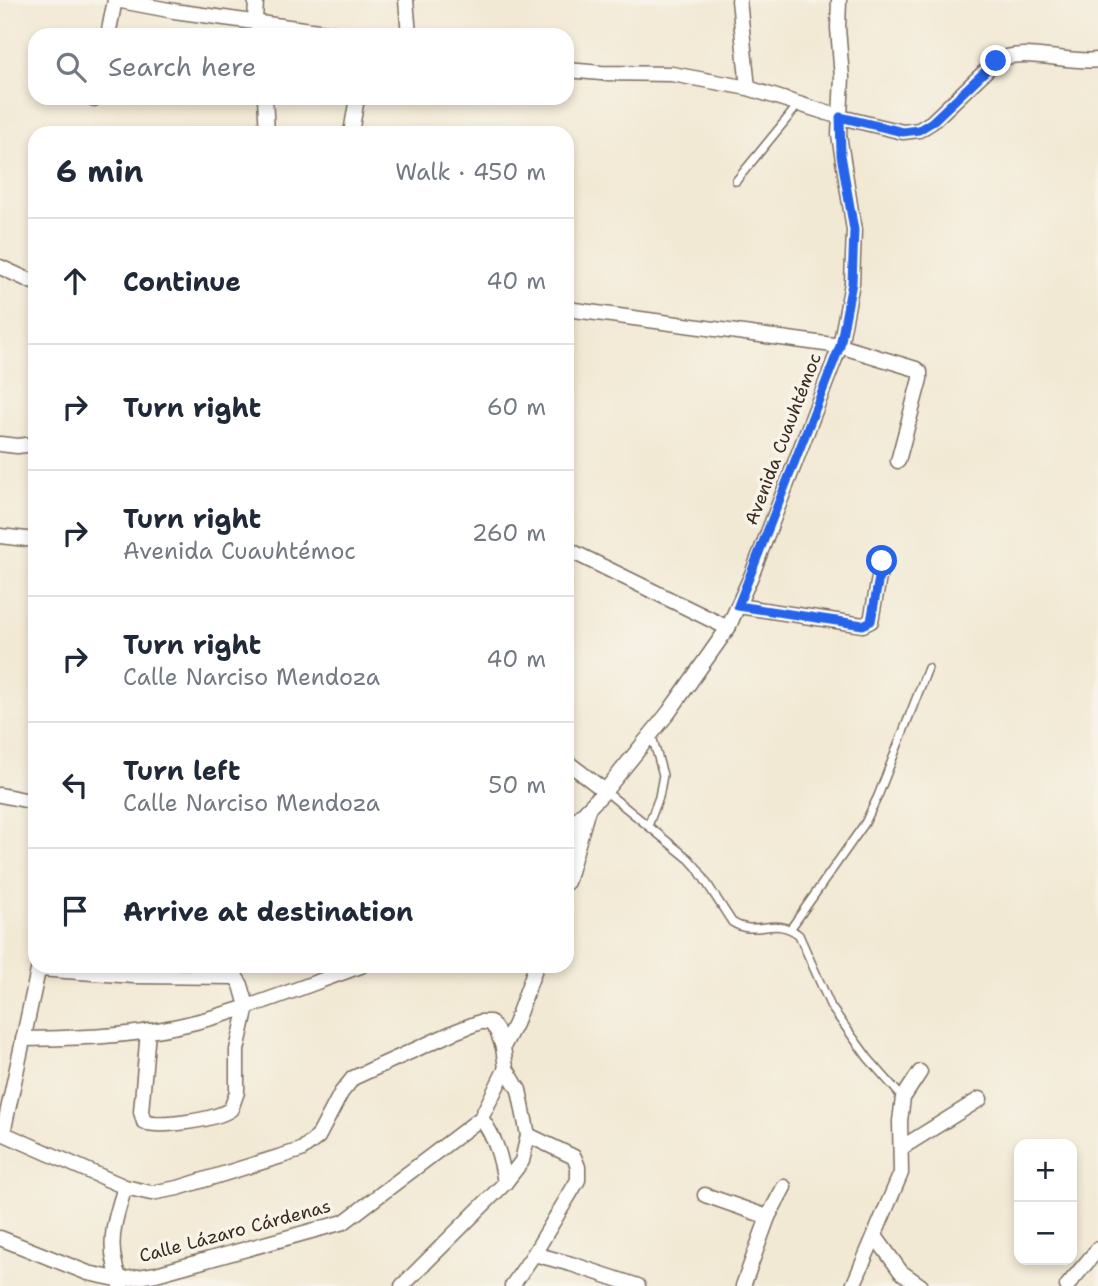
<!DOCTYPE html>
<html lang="en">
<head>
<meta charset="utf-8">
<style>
	:root { --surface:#fff; --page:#f6f6f7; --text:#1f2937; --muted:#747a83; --line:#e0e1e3 }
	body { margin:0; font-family:"Shantell Sans",sans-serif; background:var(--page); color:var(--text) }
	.controls { position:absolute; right:21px; bottom:21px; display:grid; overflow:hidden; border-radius:14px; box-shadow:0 4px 10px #0003 }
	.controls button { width:63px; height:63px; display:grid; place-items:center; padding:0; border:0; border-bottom:2px solid var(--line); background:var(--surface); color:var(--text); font:35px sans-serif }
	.stop { position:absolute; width:21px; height:21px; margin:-16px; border:5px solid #2563eb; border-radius:50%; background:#fff }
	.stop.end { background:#2563eb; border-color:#fff; box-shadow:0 2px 7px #0008 }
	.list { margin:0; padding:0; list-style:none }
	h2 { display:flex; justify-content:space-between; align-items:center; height:91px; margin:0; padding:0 28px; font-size:30px }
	h2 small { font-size:23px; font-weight:400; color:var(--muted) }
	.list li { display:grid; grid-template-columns:46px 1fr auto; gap:21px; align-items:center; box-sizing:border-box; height:126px; padding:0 28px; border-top:2px solid var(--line) }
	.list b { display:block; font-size:26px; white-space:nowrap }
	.list p { margin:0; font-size:23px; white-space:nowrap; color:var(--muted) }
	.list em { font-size:23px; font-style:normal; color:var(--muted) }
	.icon { flex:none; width:38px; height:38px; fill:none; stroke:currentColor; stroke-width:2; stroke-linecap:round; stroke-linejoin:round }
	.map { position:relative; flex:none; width:1098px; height:1286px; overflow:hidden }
	.search { position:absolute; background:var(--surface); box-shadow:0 4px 10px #0003; left:28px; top:28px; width:546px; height:77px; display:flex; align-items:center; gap:18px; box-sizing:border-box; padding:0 24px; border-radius:21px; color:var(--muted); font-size:26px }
	.panel { position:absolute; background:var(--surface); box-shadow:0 4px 10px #0003; left:28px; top:126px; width:546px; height:847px; border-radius:21px }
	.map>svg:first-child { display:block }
</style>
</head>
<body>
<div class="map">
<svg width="1098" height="1286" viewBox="0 0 1098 1286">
	<rect width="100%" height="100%" fill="#f7f3e8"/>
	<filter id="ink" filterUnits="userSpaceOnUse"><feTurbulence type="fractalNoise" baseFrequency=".0143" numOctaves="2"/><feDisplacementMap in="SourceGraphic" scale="14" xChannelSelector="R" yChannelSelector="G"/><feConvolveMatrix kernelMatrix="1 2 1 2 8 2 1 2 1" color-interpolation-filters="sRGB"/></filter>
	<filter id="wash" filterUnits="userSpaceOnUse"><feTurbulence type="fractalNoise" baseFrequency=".00686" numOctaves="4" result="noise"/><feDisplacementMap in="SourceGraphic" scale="28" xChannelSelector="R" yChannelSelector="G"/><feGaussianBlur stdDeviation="1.57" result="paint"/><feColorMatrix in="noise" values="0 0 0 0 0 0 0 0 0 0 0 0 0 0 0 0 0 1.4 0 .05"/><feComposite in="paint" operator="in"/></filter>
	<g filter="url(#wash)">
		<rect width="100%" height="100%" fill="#f2e9d4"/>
	</g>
	<g filter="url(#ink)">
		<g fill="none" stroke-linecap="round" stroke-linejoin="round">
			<g stroke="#7b6d5e" stroke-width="10">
				<g id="service">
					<path d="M736,181L799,104"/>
					<path d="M605,791L689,859L697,868L732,922C756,938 775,915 799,935L831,1007L868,1058L903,1098"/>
					<path d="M648,826L659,797L663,775L652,736"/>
					<path d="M791,928L865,823L878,796L928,668"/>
				</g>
			</g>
			<g stroke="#7b6d5e" stroke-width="17">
				<g id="minor">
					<path d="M116,0L174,11L347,35"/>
					<path d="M406,0L409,35"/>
					<path d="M739,0L748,88"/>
					<path d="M255,21L256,0"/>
					<path d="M108,35L115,0"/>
					<path d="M567,70L601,73L672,74L748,88L840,117L903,132L919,130L932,122L996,61C1024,46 1066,64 1098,60"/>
					<path d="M265,98L267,133"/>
					<path d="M94,99V98"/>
					<path d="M351,133L357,98"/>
					<path d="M0,267L35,283"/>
					<path d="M567,309L840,346L916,369L920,372V379L898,461"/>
					<path d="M0,444L17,446L35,444"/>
					<path d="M0,536L35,540"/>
					<path d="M567,549L728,628"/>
					<path d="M738,606L863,625L871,621L882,561"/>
					<path d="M567,762L605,791"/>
					<path d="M0,795L35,802"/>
					<path d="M567,830L605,791L669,712L728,628L752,574L840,346L852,283L854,230L839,135L842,78L838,28L839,0"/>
					<path d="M567,882L588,809"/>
					<path d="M39,969L134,976L236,977"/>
					<path d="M148,1031L141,1112L144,1122C161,1128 216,1120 231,1109L237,1092V1050L247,1006L241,985L229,966"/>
					<path d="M23,1039C75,1038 127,1037 178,1026C240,1013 301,987 361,966"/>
					<path d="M503,1047L515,1024L536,966"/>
					<path d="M481,1118C496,1139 501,1157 505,1183"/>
					<path d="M0,1132L125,1187L151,1193L178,1188L301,1150L318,1137L341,1093L353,1078L454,1032L480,1022H490L497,1031L503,1047L506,1068L519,1090L528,1135L522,1161L505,1183L402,1286"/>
					<path d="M3,1133L39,966"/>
					<path d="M528,1135L574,1157L578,1167V1180L534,1254"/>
					<path d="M901,1148L980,1099"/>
					<path d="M705,1195L768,1217"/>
					<path d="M875,1236L901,1272L921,1286"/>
					<path d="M0,1238L88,1273L121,1280L156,1274L344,1222L481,1118L506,1068"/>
					<path d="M121,1286C121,1278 116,1272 115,1264C108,1238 117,1212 125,1187"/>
					<path d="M512,1286L534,1254L571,1264L638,1286"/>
					<path d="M743,1286L768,1217L784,1187"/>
					<path d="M853,1286L901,1173L900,1121L903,1098L920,1072"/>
					<path d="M1067,1286L1098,1249"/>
				</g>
			</g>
			<use href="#service" stroke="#fff" stroke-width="7"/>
			<use href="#minor" stroke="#fff" stroke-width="14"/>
		</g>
	</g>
	<g fill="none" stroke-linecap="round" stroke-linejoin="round" filter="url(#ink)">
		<path stroke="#2563eb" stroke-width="9" d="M882,561L871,621L863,625L738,606L840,346L852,283L854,230L841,155L840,117L903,132L919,130L932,122L996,61"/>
	</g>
	<g text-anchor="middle" stroke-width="7" stroke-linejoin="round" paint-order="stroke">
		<g font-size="18" fill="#3b2a1e" stroke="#f7f3e8">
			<text transform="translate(783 439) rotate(-69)" y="6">Avenida Cuauhtémoc</text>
			<text transform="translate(235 1231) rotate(-15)" y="6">Calle Lázaro Cárdenas</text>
		</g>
	</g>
</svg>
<div class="controls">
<button>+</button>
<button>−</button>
</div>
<div class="stop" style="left:882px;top:561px"></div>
<div class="stop end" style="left:996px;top:61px"></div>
<div class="search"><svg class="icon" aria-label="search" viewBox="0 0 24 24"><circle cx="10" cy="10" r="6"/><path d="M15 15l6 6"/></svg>Search here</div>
<section class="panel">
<h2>6 min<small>Walk · 450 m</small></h2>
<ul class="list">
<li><svg class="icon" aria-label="ahead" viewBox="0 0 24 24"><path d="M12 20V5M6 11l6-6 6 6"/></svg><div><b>Continue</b></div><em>40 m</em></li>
<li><svg class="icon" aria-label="right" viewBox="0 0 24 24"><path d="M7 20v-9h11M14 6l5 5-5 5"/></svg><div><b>Turn right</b></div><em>60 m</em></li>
<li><svg class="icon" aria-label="right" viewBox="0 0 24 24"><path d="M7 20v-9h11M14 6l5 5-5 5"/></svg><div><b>Turn right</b><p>Avenida Cuauhtémoc</p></div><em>260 m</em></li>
<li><svg class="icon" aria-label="right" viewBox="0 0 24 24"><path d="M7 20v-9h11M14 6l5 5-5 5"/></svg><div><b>Turn right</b><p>Calle Narciso Mendoza</p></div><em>40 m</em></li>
<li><svg class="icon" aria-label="left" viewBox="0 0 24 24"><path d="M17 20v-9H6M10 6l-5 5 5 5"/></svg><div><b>Turn left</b><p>Calle Narciso Mendoza</p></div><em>50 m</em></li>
<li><svg class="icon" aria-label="arrive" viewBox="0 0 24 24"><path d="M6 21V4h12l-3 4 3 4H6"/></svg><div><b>Arrive at destination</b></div></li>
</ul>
</section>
</div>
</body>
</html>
